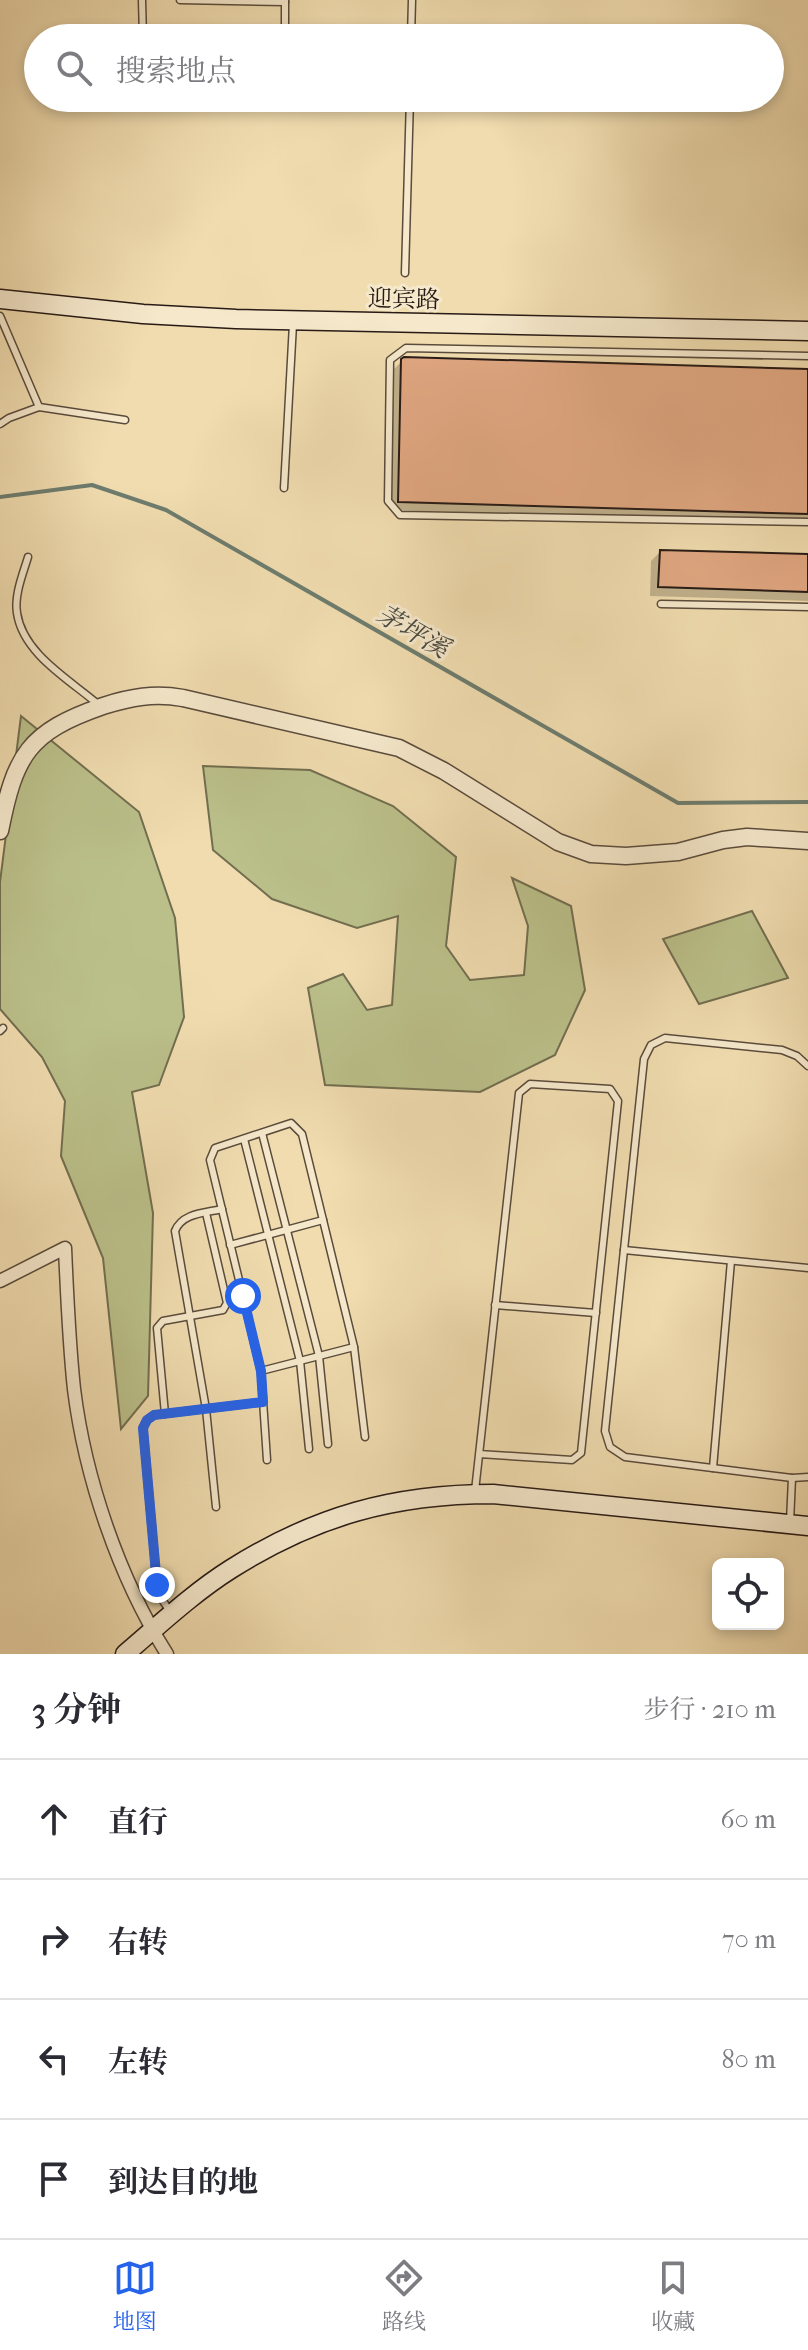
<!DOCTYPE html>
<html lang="zh">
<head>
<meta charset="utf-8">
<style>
	:root { --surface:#fff; --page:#f7f7f7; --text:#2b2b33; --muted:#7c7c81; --line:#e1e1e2; --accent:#2563eb }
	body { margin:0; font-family:"IM FELL French Canon","Noto Serif SC",serif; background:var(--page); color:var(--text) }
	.controls { position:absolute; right:24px; bottom:24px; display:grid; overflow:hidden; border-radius:12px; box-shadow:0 4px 12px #0003 }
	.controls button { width:72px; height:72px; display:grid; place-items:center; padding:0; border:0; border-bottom:2px solid var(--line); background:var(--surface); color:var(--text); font:40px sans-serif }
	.stop { position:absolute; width:24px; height:24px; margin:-18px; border:6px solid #2563eb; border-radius:50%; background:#fff }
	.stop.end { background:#2563eb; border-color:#fff; box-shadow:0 2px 8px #0008 }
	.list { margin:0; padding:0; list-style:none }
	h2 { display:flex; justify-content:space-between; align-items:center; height:104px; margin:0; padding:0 32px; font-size:34px }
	h2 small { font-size:26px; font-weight:400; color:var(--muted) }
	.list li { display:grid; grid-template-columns:52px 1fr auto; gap:24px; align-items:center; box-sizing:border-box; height:120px; padding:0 32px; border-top:2px solid var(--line) }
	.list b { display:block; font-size:30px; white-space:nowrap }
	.list em { font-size:26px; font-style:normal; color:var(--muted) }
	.icon { flex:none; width:44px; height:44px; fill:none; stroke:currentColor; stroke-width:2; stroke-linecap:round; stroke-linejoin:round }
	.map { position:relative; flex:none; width:808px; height:1654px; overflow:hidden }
	.search { position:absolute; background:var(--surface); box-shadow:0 4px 12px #0003; left:24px; right:24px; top:24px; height:88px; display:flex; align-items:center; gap:20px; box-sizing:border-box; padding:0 28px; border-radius:44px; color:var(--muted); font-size:30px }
	.sheet { height:584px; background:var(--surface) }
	nav { display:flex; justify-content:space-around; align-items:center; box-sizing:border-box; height:112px; border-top:2px solid var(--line); background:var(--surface); font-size:22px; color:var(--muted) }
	nav a { display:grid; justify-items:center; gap:4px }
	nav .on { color:var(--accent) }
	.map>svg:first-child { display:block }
</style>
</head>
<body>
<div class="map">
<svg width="808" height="1654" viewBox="0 0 808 1654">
	<rect width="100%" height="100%" fill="#f0dcaf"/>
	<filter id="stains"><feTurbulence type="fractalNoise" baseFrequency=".0025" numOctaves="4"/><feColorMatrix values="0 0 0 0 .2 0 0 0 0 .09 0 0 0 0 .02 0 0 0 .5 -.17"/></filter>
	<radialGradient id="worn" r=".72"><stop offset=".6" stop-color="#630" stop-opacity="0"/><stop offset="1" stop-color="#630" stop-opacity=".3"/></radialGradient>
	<g fill="#bbc08a" stroke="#726e50" stroke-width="2">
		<path d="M21,716L139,812L175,918L184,1017L159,1085L132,1092L153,1213L148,1396L121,1429L103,1258L61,1156L65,1101L42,1057L0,1009V882Z"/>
		<path d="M203,766L310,770L393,806L456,857L446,946L470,980L524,975L528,926L512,878L571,906L585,990L555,1055L480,1092L325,1085L308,988L343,974L367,1010L392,1005L398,916L357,928L272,899L213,850Z"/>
		<path d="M752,911L788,978L699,1004L663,939Z"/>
	</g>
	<g fill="#0003">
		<path d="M404,359L808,371V522L389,510L393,370Z"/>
		<path d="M660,552L808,556V601L650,596L651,561Z"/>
	</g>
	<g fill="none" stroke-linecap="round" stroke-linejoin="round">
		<path stroke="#6d7c6e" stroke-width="4" d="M0,497L92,485L166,510L678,803L808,802"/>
	</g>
	<g fill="#e0a781" stroke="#281b16" stroke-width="2">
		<path d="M404,357L808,369V514L398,502L401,359Z"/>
		<path d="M660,550L808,554V592L658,587Z"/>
	</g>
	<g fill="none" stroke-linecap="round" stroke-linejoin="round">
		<g stroke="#5a4b3c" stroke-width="9">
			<g id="service">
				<path d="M142,0L143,38"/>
				<path d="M180,0L285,2"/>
				<path d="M285,0V38"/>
				<path d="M411,38L412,0"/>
				<path d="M405,273L410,98"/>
				<path d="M0,316L39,407"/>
				<path d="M808,356L406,348L390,360L388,501L400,515L808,522"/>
				<path d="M0,424L9,418L39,407L125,420"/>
				<path d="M284,488L293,324"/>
				<path d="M28,557C23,574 14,595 17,613C23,654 70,680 99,705"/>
				<path d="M661,604L808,607"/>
				<path d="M0,1031L3,1028"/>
				<path d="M808,1066L797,1056L782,1050L665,1038L651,1045L644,1059L605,1431L610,1447L625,1457L792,1478L808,1477"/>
				<path d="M262,1133L319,1356L328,1444"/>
				<path d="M244,1139L300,1361L309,1449"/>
				<path d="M230,1245L323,1220"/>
				<path d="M624,1250L808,1268"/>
				<path d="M495,1305L596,1313"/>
				<path d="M261,1371L354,1347"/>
				<path d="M165,1414L157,1328L163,1321L223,1310L227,1303L206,1213"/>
				<path d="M267,1460L261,1371L210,1160L215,1148L291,1123L302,1134L354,1347L365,1437"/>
				<path d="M713,1468L731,1261"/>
				<path d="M475,1491L519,1093L530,1084L610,1089L618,1101L581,1453L572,1460L479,1454"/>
				<path d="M216,1507L206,1409L175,1231C182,1213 205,1213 222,1209"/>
				<path d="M790,1522L792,1478"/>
				<path d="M169,1610L163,1601L157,1585L143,1428L147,1420L154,1415L263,1402"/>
			</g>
		</g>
		<g stroke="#5a4b3c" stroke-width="15">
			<path id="minor" d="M0,1281L65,1248C67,1295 69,1342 74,1389C85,1478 119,1578 167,1654"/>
		</g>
		<g stroke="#5a4b3c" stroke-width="19">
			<path id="tertiary" d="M0,831C15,755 28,732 103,706C131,697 154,693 183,698L399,748L444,771L558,842L591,854L626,856L678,852L723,840L747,837L808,841"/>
		</g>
		<g stroke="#281b16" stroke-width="21">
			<g id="secondary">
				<path d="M0,299L143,314L236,319L808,331"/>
				<path d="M125,1654C159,1625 193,1593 231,1569C315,1516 394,1494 493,1494L808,1526"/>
			</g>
		</g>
		<use href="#service" stroke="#f5e8cb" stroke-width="6"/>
		<use href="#minor" stroke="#f5e8cb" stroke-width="12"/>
		<use href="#tertiary" stroke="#f5e8cb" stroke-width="16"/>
		<use href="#secondary" stroke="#f5e8cb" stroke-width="18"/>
	</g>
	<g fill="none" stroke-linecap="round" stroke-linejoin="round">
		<path stroke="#2563eb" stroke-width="10" d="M157,1585L143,1428L147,1420L154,1415L263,1402L261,1371L243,1296"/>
	</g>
	<g text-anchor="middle" stroke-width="6" stroke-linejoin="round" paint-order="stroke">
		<g font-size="24" fill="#281b16" stroke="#f5e8cb">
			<text transform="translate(404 299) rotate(1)" y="8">迎宾路</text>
		</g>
		<g font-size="26" font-style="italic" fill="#4a4b42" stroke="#f5e8cb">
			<text transform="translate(413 631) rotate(30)" y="9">茅坪溪</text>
		</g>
	</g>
	<rect width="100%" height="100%" filter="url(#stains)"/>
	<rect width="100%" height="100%" fill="url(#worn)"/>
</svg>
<div class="controls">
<button><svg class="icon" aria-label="locate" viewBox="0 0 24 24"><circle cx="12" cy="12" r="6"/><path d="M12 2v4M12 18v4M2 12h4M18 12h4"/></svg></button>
</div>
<div class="stop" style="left:243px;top:1296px"></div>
<div class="stop end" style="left:157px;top:1585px"></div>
<div class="search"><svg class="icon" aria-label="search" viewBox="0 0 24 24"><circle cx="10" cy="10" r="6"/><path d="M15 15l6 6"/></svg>搜索地点</div>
</div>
<section class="sheet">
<h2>3 分钟<small>步行 · 210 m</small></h2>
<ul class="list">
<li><svg class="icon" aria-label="ahead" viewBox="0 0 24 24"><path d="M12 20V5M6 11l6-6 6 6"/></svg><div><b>直行</b></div><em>60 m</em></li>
<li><svg class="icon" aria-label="right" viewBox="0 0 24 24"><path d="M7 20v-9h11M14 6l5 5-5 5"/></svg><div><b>右转</b></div><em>70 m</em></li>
<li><svg class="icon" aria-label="left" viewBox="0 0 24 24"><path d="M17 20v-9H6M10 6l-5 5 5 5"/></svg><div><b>左转</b></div><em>80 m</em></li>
<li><svg class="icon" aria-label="arrive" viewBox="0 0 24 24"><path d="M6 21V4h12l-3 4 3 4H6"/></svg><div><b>到达目的地</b></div></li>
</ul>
</section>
<nav>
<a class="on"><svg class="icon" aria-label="map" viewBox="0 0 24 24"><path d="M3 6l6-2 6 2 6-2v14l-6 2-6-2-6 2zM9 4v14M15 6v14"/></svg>地图</a>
<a><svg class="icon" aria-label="directions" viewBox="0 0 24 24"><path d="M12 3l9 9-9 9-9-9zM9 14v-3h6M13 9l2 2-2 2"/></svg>路线</a>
<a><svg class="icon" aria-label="saved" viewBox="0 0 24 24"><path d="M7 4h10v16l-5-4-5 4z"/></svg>收藏</a>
</nav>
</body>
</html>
